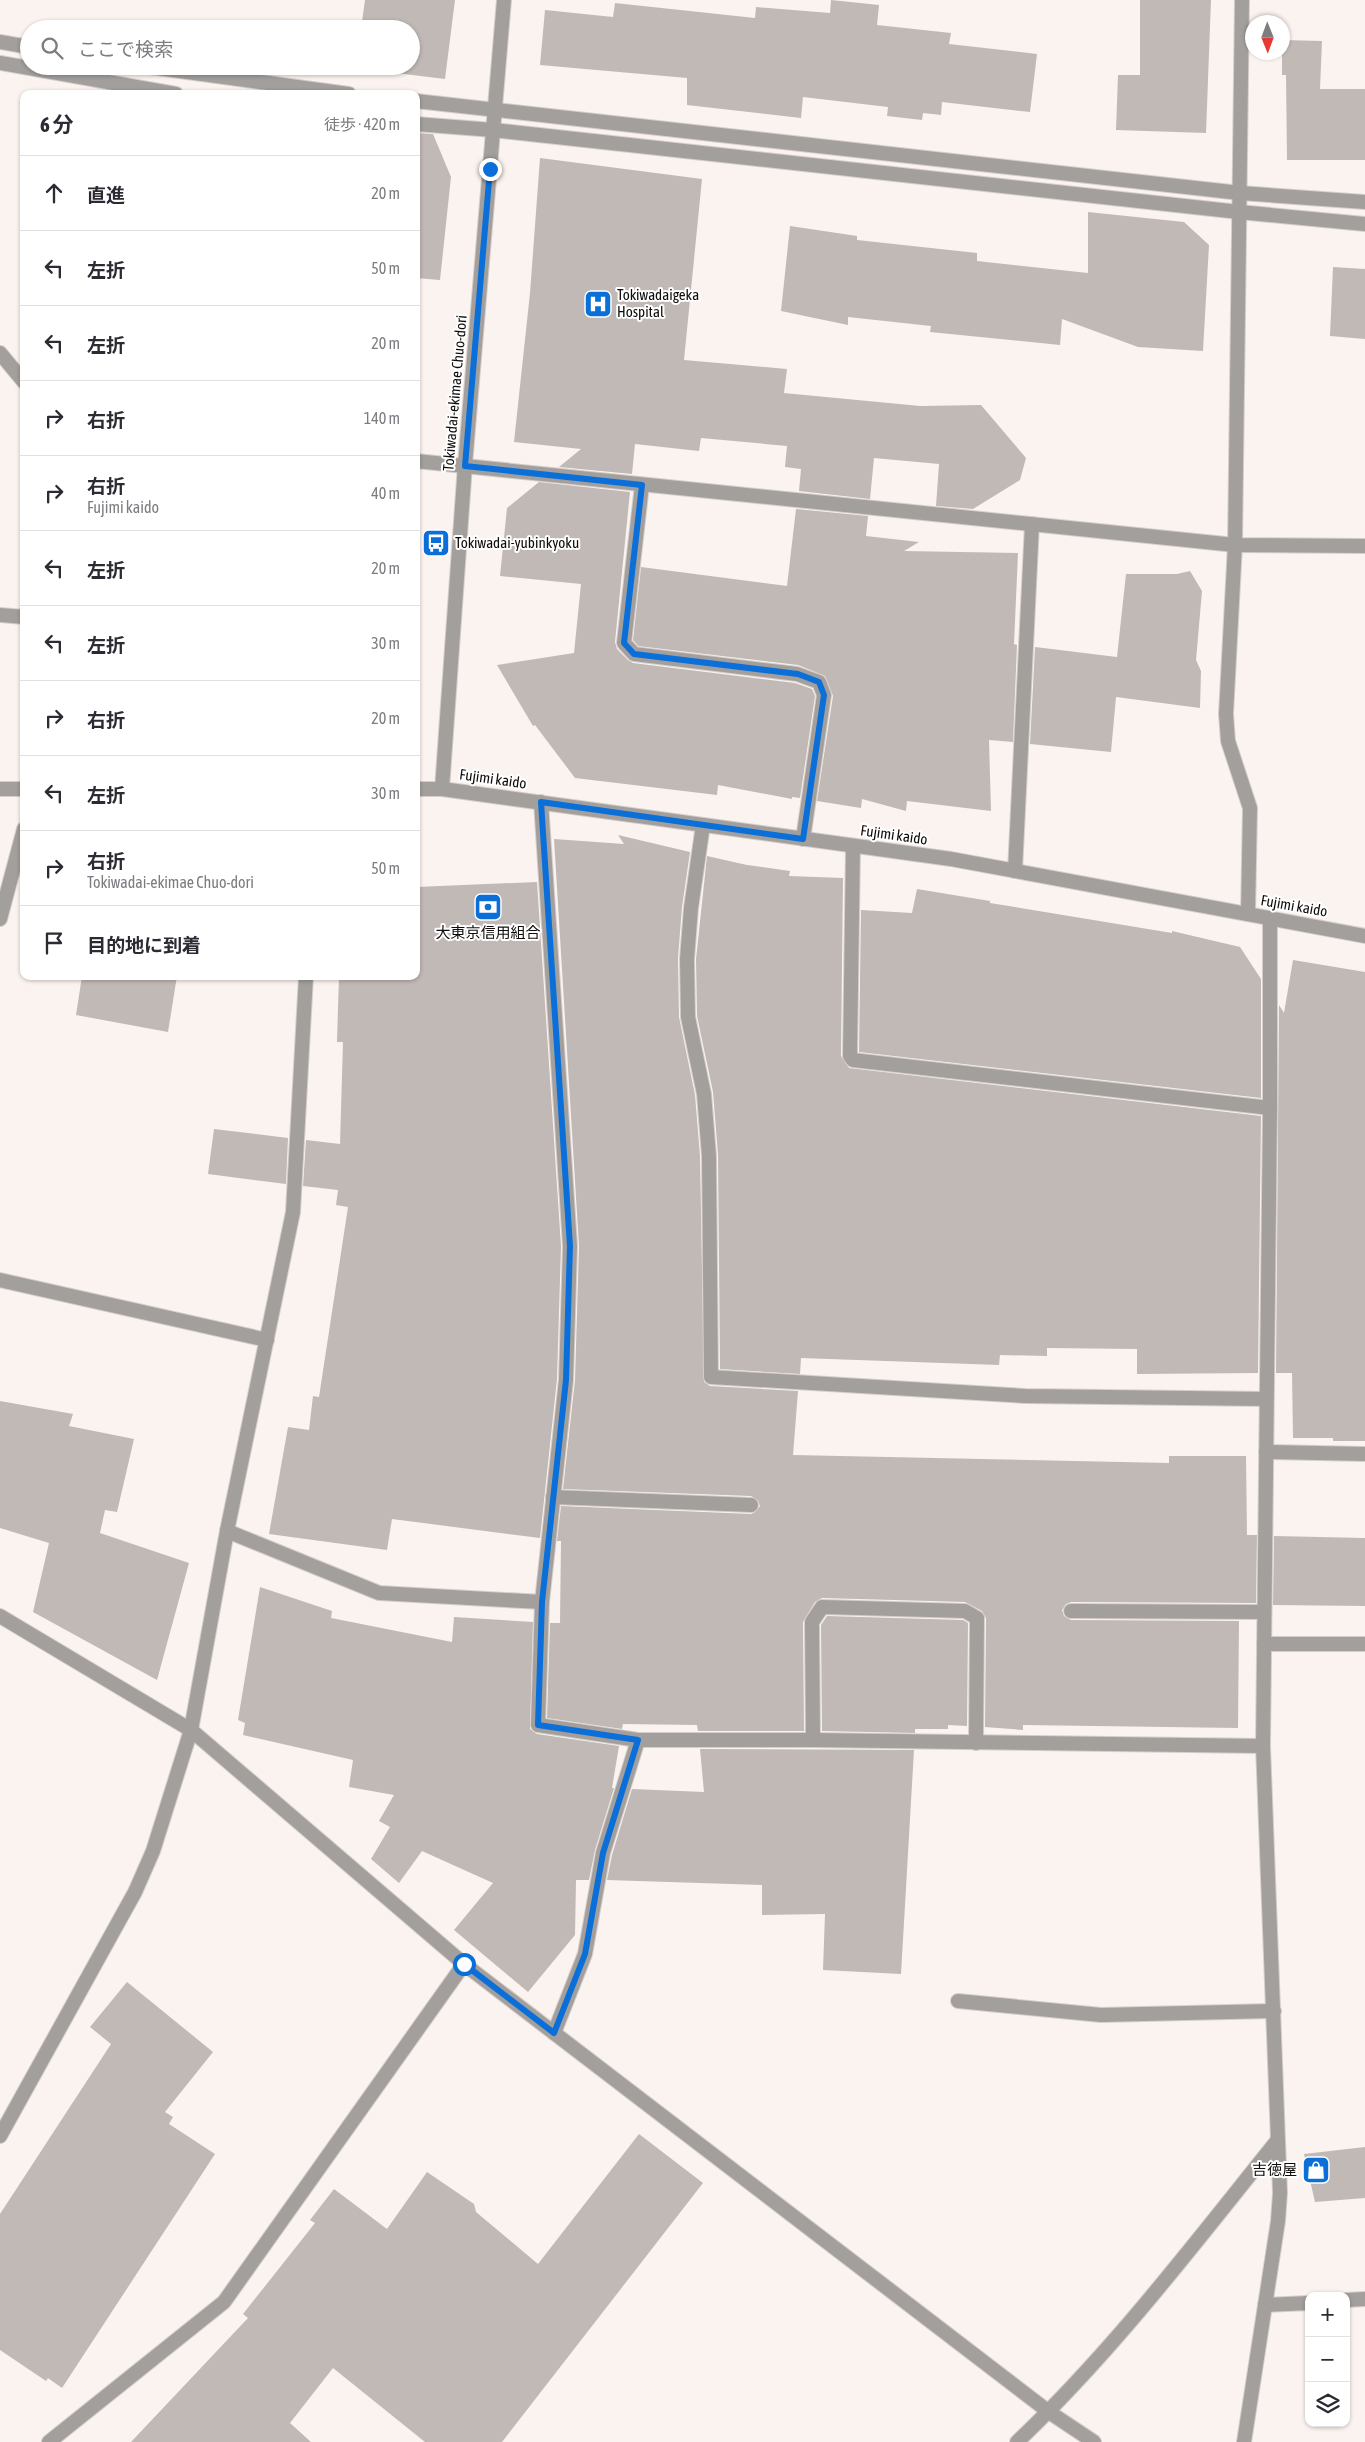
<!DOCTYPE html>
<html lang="ja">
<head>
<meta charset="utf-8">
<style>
	:root { --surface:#fff; --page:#f2f2f3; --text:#2b2b33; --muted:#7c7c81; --line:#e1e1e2 }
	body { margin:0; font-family:"Asap Condensed","Noto Sans JP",sans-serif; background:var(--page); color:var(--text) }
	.controls { position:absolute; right:15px; bottom:15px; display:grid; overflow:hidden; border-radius:10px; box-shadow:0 1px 4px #0004 }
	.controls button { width:45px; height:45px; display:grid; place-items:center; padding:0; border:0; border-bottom:1px solid var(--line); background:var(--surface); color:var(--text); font:25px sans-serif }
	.compass { position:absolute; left:1245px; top:15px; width:45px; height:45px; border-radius:50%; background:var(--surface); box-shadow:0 1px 4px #0004; rotate:179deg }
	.stop { position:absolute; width:15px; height:15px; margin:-11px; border:4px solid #0a6fd8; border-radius:50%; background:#fff }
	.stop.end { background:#0a6fd8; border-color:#fff; box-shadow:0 1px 5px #0008 }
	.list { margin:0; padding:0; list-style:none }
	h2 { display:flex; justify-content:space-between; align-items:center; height:65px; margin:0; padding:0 20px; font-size:21px }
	h2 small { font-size:16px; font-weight:400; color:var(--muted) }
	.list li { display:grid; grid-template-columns:32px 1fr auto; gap:15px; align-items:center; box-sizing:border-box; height:75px; padding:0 20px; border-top:1px solid var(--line) }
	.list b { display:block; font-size:19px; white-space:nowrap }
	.list p { margin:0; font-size:16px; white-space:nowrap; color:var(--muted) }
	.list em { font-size:16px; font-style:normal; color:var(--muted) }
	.icon { flex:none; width:28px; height:28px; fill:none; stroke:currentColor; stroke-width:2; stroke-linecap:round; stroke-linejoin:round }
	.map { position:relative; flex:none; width:1365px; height:2442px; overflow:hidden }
	.search { position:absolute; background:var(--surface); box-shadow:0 1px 4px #0004; left:20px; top:20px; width:400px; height:55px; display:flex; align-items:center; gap:12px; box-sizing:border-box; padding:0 18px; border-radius:28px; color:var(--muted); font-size:19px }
	.panel { position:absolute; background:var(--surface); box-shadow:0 1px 4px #0004; left:20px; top:90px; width:400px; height:890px; border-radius:10px }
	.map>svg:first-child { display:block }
</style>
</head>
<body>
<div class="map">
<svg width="1365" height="2442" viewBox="0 0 1365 2442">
	<rect width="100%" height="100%" fill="#fbf3ef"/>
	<g fill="#c1b9b6">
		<path d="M365,0H455L445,79L355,68V66H411V29H361Z"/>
		<path d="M831,0L879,5L877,25L951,33L949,44L1037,54L1030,112L942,102L941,115L923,113L922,120L887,116L888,107L803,97L801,118L687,105V78L540,65L545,10L613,17L615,3L755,18L756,7L830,13Z"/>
		<path d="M1140,0H1211L1206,133L1116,130L1118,75H1140Z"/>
		<path d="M1282,40L1322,41L1320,89H1365V160H1287L1286,75H1282Z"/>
		<path d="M416,133L433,134L451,177L440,280L416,278Z"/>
		<path d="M540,158L702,179L684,360L787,369L784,393L920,406L981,405L1026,458L1020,480L973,509L936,506L939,464L874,458L870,499L799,491L801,469L785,467L787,446L701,438L699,451L635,444L632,474L559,467L581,449L514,442L530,293Z"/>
		<path d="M1088,212L1184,222L1209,245L1203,351L1138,347L1062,319L1060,345L930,332L931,326L848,317V325L781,311L790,226L857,236V240L977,253V261L1088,273Z"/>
		<path d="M1333,267L1365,269V339L1330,336Z"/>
		<path d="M539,482L630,492L615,642L617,649L628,660L633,663L795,683L812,689L815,696L800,798L792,797V799L718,785L717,795L575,778L535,725L533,726L497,665L574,653L581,584L500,576L507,508Z"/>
		<path d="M796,509L868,516L866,536L919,542L904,551L1018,553L1014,644L1017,645L1013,742L989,740L991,811L907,801L906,811L862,799L861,808L817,801L833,696L825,676L798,665L638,646L633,640L641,567L787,586Z"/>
		<path d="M1190,571L1202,591L1196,660L1201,671L1200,708L1116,697L1111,752L1030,744L1035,647L1117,657L1126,574H1177Z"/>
		<path d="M618,835L690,852L682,907L678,958L679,1017L695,1095L700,1156L704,1382L710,1386L798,1391L793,1455L1169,1463V1456H1246L1247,1535H1257L1256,1603L1071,1602L1066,1604L1062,1610L1064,1616L1071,1620L1239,1621L1238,1728L1023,1725V1730L985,1727L986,1618L982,1611L965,1602L822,1598L815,1602L803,1622L804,1731H698L697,1725L623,1724L622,1729L547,1718L550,1623H560L561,1541H557L561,1506L751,1514L755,1512L760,1506L758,1501L751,1496L563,1489L575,1380L579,1246L554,839L624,844Z"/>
		<path d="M707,856L747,865L790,871L789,876L843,878L841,1056L849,1068L1261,1116L1258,1373L1137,1374V1349L1047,1348V1356L1000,1355L999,1365L801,1358L800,1374L720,1369L718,1155L713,1092L697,1016L696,959Z"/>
		<path d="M537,882L561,1246L557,1379L540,1538L392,1519L387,1550L269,1534L288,1427L309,1430L313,1396L319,1397L348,1207L336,1205L338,1190L303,1186L306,1140L340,1144L343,1042H337L339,976H416V887Z"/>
		<path d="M917,889L990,901V903L1172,933V931L1240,947L1261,979V1098L859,1052L861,910L912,913Z"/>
		<path d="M1293,960L1365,972V1441H1333V1438H1293L1292,1373H1276L1279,1005L1284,1013Z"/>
		<path d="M82,976H177L168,1032L76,1015Z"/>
		<path d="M214,1129L288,1138L286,1184L208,1174Z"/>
		<path d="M0,1401L73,1414L69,1426L134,1439L117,1512L105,1510L100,1533L189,1563L157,1680L33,1612L49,1543L0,1528Z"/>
		<path d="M1274,1536L1365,1538V1606L1273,1605Z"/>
		<path d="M260,1587L332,1611L331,1618L452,1642L454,1617L533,1622L530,1729L537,1734L619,1746L612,1788H614L595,1850L589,1880H576L575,1935L528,1992L454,1930L493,1883L422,1851L399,1883L371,1859L390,1827L379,1821L394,1795L349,1787L353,1760L243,1735L245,1723L238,1720Z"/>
		<path d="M827,1616L963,1620L968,1623L967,1726L948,1725V1729H915V1733L822,1731L821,1625Z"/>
		<path d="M700,1749L914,1750L901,1974L823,1970L825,1914L762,1915V1885L607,1880L612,1855L632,1789L704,1792Z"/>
		<path d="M127,1982L213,2052L165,2112L173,2117L169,2124L215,2154L62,2388L48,2378L46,2381L0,2350V2214L111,2044L90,2027Z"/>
		<path d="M639,2134L703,2183L502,2442H425L333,2368L290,2423L311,2442H131L248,2318L243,2314L315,2223L310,2220L334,2189L387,2229L427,2172L474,2204L476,2212L538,2264Z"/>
		<path d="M1365,2147V2198L1315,2202L1304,2154Z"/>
	</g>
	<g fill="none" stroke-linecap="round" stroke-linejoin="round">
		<g stroke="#d5cecb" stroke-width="16">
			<g id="service">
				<path d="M642,485L624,643L634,654L797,674L819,682L824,695L803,839"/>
				<path d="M0,615L24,617"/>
				<path d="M703,825L691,908L687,959L688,1017L704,1094L709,1156L711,1377L1025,1396L1266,1399"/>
				<path d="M853,846L850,1056L853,1060L1270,1108"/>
				<path d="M1015,871L1032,524"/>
				<path d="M1266,1452L1365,1454"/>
				<path d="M553,1497L751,1505"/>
				<path d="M227,1531L379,1593L542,1602L566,1380L570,1246L541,802"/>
				<path d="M542,1602L538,1725L638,1740H813L1263,1746"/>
				<path d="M1071,1611L1264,1612"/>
				<path d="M813,1740L812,1622L822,1607L965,1611L977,1618L976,1743"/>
				<path d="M958,2001L1101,2015L1274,2011"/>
				<path d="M554,2033L585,1954L603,1853L638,1740"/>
			</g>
		</g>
		<g stroke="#d5cecb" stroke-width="16">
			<g id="minor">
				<path d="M0,42L29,47"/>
				<path d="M0,63L176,94"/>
				<path d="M143,66L349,94"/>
				<path d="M416,101L1240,193L1365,202"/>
				<path d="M416,124L493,130L1239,212L1365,224"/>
				<path d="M0,353L24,382"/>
				<path d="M416,461L1235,545L1365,546"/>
				<path d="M0,919L24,829"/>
				<path d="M0,1280L267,1340"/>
				<path d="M0,1616L191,1730L464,1964L1049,2412L1094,2442"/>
				<path d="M1264,1644H1365"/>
				<path d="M0,2136L135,1892L153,1851L191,1730L227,1531L293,1212L306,976"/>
				<path d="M1346,2300L1365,2299"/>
				<path d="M1265,2305L1309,2303"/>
				<path d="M49,2442L224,2302L464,1964"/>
				<path d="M1017,2442C1113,2351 1194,2244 1277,2141"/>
				<path d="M1244,2442L1278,2221L1280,2193L1263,1746L1270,1108V918"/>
			</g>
		</g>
		<g stroke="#d5cecb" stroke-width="16">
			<g id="tertiary">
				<path d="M1242,0L1235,545L1226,714L1228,741L1250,808L1248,914"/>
				<path d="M0,789H24"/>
				<path d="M416,789H442L951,859L1365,936"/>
				<path d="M442,789L465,465L504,0"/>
			</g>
		</g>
		<use href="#service" stroke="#a29f9d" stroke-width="14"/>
		<use href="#minor" stroke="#a29f9d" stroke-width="14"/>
		<use href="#tertiary" stroke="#a29f9d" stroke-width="14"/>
	</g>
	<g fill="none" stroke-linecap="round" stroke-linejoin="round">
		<path stroke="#0a6fd8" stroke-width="6" d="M464,1964L554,2033L585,1954L603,1853L638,1740L538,1725L542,1602L566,1380L570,1246L541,802L803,839L824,695L819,682L798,674L634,654L624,643L642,485L465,466L490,169"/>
	</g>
	<defs>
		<g id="hospital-square" transform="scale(1.4375)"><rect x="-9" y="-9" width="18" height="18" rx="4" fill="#0a6fd8" stroke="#fff"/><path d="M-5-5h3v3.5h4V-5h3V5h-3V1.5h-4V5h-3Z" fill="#fff"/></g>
		<g id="bus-square" transform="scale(1.4375)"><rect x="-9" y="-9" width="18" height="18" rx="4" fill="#0a6fd8" stroke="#fff"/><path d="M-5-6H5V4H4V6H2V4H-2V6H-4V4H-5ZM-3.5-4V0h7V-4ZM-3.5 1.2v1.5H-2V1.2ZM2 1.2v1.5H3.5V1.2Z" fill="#fff"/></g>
		<g id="bank-square" transform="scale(1.4375)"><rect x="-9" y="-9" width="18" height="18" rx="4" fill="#0a6fd8" stroke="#fff"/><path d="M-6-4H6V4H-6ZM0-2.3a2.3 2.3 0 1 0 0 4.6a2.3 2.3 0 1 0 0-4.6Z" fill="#fff"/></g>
		<g id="shop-square" transform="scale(1.4375)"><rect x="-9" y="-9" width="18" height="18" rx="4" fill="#0a6fd8" stroke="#fff"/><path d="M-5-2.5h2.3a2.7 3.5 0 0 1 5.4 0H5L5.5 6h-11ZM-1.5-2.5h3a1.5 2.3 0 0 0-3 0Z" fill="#fff"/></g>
	</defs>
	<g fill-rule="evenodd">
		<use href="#hospital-square" x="598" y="304"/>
		<use href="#bus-square" x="436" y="543"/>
		<use href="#bank-square" x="488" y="907"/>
		<use href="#shop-square" x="1316" y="2170"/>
	</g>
	<g text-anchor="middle" stroke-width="4" stroke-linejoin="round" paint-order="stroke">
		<g font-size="15" fill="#0f0c0b" stroke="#fff" text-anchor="start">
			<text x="617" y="300">Tokiwadaigeka<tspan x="617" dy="17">Hospital</tspan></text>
			<text x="455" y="548">Tokiwadai-yubinkyoku</text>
			<text x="488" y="938" text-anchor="middle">大東京信用組合</text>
			<text x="1297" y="2175" text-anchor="end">吉徳屋</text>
		</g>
		<g font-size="15" fill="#0f0c0b" stroke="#fff">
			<text transform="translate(455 393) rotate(-85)" y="5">Tokiwadai-ekimae Chuo-dori</text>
			<text transform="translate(493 779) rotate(8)" y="5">Fujimi kaido</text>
			<text transform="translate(894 835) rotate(8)" y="5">Fujimi kaido</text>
			<text transform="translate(1294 906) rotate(10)" y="5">Fujimi kaido</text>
		</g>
	</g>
</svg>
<div class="controls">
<button>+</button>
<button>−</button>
<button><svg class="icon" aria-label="layers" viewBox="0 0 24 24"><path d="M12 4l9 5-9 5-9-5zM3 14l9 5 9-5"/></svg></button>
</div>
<svg class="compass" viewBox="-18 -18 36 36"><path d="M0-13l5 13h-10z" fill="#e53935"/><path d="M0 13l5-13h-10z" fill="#7c7c81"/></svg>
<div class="stop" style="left:464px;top:1964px"></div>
<div class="stop end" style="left:490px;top:169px"></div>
<div class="search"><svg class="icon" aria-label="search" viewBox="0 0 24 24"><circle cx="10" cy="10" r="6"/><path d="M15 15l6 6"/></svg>ここで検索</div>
<section class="panel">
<h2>6 分<small>徒歩 · 420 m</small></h2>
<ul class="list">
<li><svg class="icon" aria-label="ahead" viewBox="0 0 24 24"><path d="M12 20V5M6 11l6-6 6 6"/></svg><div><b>直進</b></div><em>20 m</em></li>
<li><svg class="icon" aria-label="left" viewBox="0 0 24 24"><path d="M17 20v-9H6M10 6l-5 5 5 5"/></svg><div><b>左折</b></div><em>50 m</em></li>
<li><svg class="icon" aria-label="left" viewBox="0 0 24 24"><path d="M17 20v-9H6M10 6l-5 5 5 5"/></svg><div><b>左折</b></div><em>20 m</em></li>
<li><svg class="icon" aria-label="right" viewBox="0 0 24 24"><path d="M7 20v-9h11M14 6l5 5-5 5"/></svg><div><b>右折</b></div><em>140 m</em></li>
<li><svg class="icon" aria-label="right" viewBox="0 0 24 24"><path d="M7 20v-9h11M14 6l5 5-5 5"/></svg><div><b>右折</b><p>Fujimi kaido</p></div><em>40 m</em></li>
<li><svg class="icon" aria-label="left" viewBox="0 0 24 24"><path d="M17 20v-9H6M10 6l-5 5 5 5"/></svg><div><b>左折</b></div><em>20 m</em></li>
<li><svg class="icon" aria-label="left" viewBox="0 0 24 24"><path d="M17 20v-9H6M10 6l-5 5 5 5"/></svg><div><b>左折</b></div><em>30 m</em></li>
<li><svg class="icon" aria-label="right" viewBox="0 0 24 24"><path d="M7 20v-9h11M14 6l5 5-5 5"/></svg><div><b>右折</b></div><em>20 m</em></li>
<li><svg class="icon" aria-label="left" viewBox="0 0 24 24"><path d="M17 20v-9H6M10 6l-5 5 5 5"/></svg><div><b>左折</b></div><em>30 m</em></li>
<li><svg class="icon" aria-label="right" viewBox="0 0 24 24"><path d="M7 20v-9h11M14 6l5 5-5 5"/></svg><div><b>右折</b><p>Tokiwadai-ekimae Chuo-dori</p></div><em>50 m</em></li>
<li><svg class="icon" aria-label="arrive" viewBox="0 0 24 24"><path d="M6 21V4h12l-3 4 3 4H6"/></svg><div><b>目的地に到着</b></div></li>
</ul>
</section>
</div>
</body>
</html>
